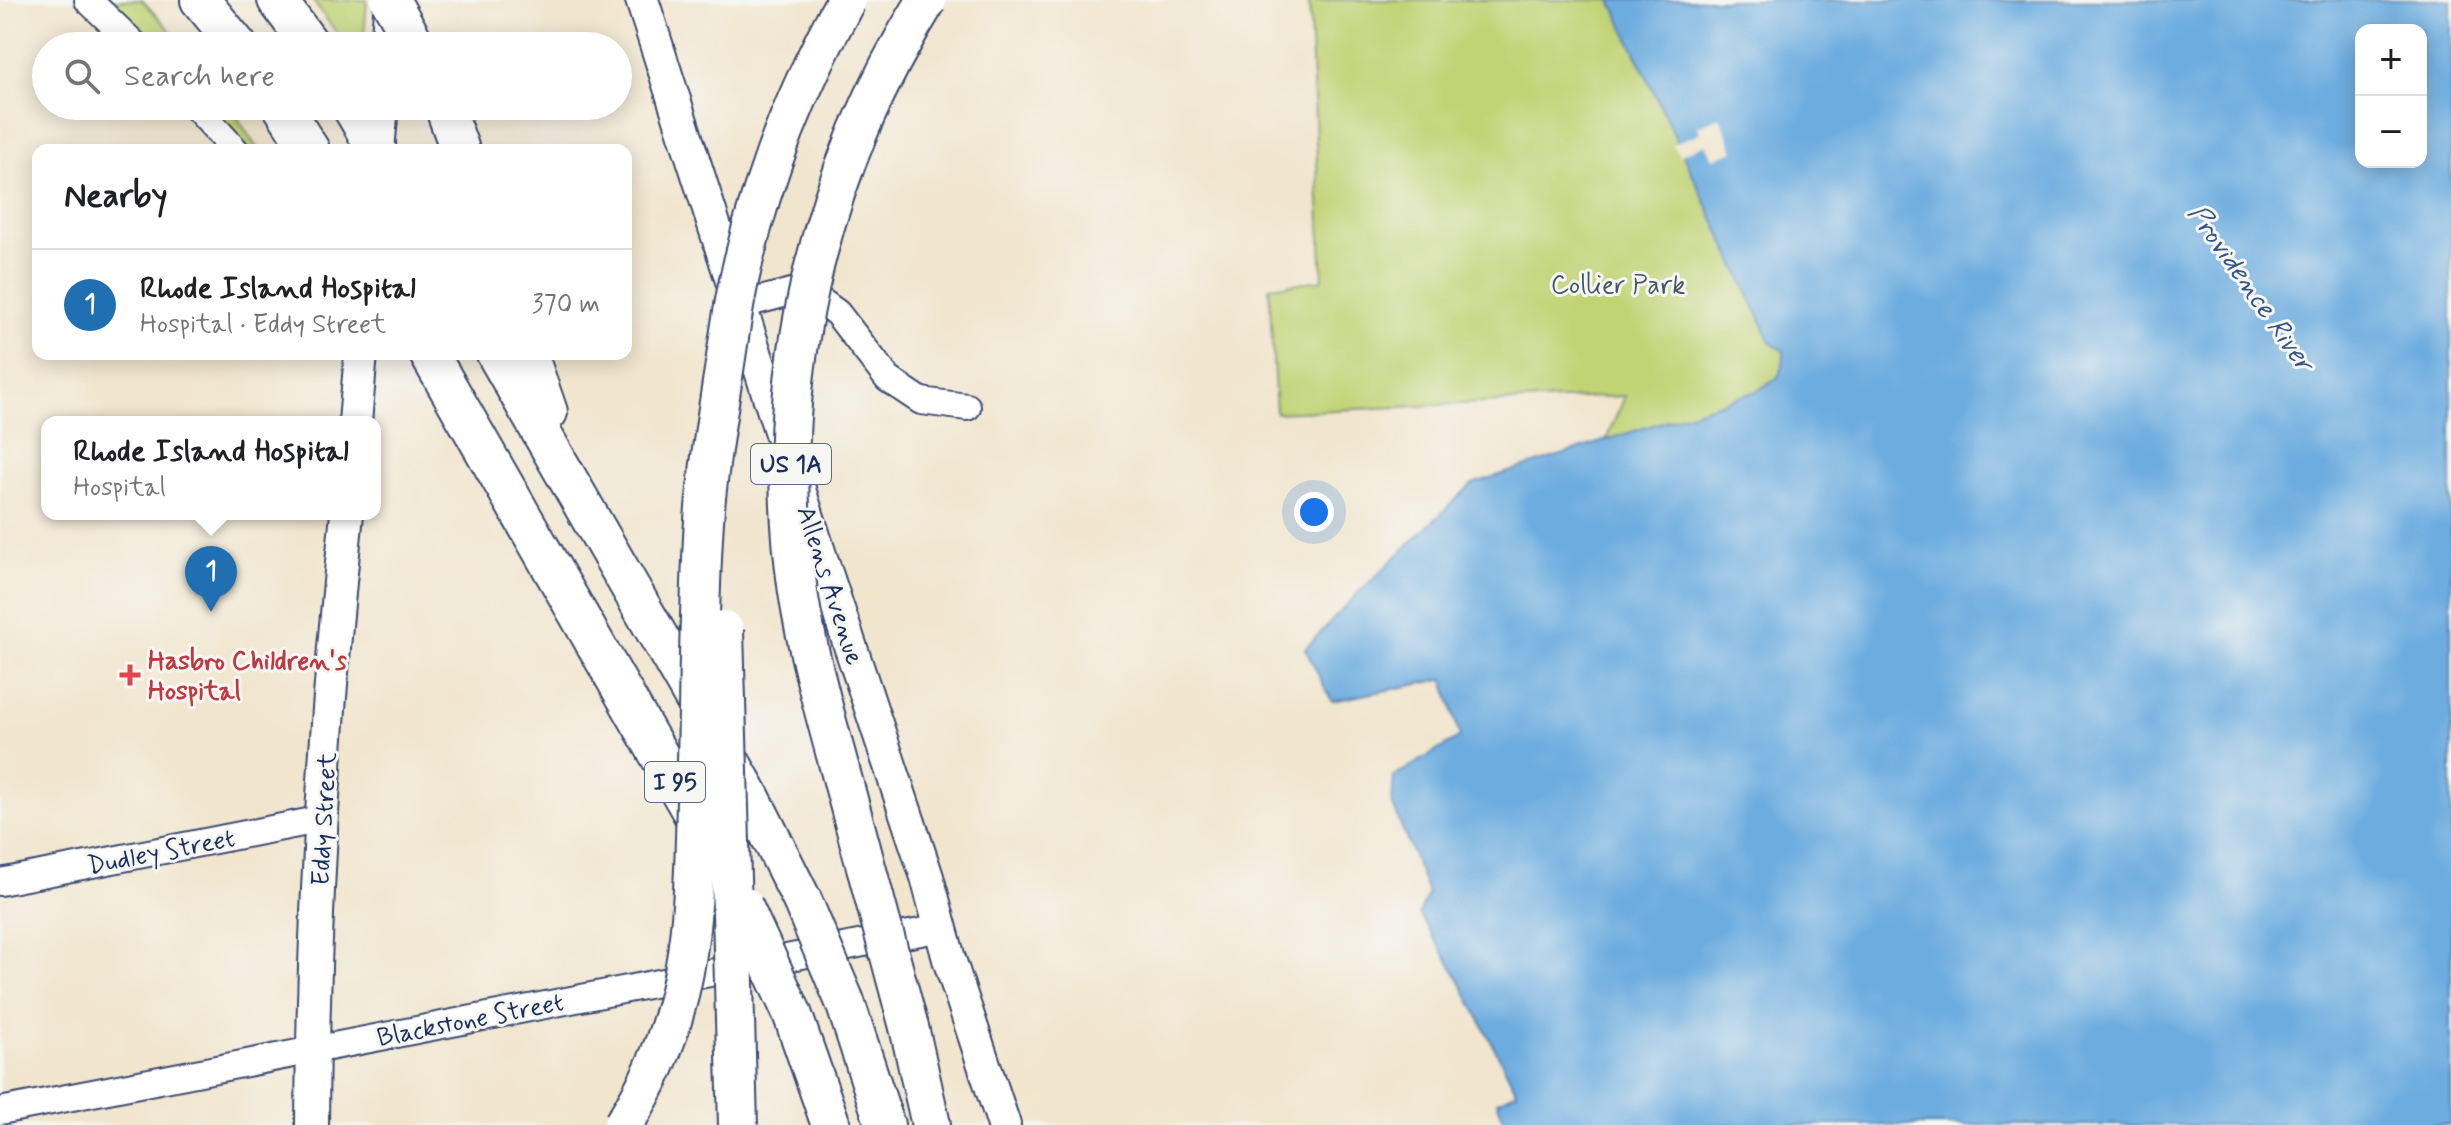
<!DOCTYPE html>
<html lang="en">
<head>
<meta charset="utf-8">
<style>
	:root { --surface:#fff; --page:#f6f6f6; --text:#202124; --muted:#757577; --line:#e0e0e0; --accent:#1f6fb2 }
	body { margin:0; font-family:Mynerve,sans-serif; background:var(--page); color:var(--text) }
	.controls { position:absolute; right:24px; top:24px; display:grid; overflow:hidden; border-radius:16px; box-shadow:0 4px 20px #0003 }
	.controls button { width:72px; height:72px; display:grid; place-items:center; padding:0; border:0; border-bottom:2px solid var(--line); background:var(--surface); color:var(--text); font:40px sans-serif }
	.you { position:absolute; left:1314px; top:512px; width:28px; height:28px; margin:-20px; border:6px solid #fff; border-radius:50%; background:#1a73e8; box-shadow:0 0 0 12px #1a73e833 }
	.badge { display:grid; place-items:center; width:52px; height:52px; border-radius:50%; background:var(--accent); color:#fff; font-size:26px; font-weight:700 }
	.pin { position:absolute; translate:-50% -66px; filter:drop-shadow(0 2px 4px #0008) }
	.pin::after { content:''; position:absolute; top:42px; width:28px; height:24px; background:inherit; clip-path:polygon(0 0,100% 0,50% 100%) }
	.popup { position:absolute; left:41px; top:416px; width:340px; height:104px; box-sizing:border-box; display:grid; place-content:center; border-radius:16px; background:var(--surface); filter:drop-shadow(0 2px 6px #0005); font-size:26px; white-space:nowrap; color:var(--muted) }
	.popup b { font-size:30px; color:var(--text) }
	.popup::after { content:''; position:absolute; left:50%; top:100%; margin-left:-16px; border:16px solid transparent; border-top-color:var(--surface) }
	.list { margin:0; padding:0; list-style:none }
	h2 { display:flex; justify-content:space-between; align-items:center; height:104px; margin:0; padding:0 32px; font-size:34px }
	h2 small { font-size:26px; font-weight:400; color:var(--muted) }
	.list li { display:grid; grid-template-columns:52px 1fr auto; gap:24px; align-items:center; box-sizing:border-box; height:112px; padding:0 32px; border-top:2px solid var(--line) }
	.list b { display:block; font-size:30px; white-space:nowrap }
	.list p { margin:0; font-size:26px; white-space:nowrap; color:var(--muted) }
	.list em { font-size:26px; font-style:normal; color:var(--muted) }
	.icon { flex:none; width:44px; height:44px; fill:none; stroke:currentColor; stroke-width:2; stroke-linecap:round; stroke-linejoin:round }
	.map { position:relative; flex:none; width:2451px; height:1125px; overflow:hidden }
	.search { position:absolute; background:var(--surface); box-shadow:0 4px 20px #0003; left:32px; top:32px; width:600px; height:88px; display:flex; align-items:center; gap:20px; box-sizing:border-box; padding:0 28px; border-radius:44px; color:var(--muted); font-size:30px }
	.panel { position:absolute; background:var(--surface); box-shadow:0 4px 20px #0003; left:32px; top:144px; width:600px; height:216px; border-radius:16px }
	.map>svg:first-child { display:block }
</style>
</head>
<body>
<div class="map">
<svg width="2451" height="1125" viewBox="0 0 2451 1125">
	<rect width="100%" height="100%" fill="#f6f6f2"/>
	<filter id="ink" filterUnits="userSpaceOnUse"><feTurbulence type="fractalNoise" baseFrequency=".0125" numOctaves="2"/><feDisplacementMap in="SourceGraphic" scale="16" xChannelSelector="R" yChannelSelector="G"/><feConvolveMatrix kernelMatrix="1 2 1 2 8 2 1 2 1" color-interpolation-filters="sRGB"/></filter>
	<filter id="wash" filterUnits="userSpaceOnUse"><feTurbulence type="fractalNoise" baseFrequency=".006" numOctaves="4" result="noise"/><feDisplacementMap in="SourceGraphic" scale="32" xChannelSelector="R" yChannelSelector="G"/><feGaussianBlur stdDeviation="1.8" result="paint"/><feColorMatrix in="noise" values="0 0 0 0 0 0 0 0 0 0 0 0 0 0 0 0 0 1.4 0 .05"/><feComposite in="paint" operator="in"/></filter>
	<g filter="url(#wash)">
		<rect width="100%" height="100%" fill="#f1e5cd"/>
		<g fill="#c1d375" stroke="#6e816a" stroke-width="2">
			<path d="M102,0H142L185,46H149Z"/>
			<path d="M312,0H367L363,46H347Z"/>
			<path d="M1309,0H1611L1772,344L1784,350V366L1778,380L1755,392L1606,440L1625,396L1276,413L1269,287L1323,280Z"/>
			<path d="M208,106H230L258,150H249Z"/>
		</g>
		<path fill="#6cacdf" stroke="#446e9e" stroke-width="2" fill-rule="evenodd" d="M1611,0H2451V1125H1506L1497,1101L1517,1092L1457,975L1419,914L1428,893L1392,803L1394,776L1460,737L1444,679L1332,701L1305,649L1358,593L1472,484L1754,392C1777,380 1784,378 1784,351L1772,344ZM2361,30H2421V162H2361Z"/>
		<path fill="#f1e5cd" d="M1720,117L1734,151L1713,159L1706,144L1679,155L1673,144L1700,133L1698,126Z"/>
	</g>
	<g filter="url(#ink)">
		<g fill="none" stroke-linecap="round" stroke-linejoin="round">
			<g stroke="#3b4a6f" stroke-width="30">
				<g id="minor">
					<path d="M88,0L136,46"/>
					<path d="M195,106L235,150"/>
					<path d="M741,305L791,292L812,295L837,313L888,379L921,401L967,407"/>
					<path d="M0,882L323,819"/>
					<path d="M0,1111L941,928"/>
				</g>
			</g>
			<g stroke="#3b4a6f" stroke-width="36">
				<g id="major">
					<path d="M642,0L820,555L927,877L949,959L1004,1125"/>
					<path d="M387,46L391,0"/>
					<path d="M378,150L382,106"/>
					<path d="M355,422L361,354"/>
					<path d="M312,1125C313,921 325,717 347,514"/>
				</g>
			</g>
			<g stroke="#3b4a6f" stroke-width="42">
				<g id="highway">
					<path d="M200,0L238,46"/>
					<path d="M277,0L311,46"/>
					<path d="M282,106L310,150"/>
					<path d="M351,106L377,150"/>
					<path d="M444,106L460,150"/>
					<path d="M429,354L702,830"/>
					<path d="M496,354L749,794L802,900"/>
					<path d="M528,354L548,412"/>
					<path d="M845,1002L885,1125"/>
					<path d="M792,1013L831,1125"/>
					<path d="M909,1027L931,1125"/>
				</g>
			</g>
			<use href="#minor" stroke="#fff" stroke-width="26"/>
			<use href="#major" stroke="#fff" stroke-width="32"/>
			<use href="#highway" stroke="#fff" stroke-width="38"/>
			<g stroke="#3b4a6f" stroke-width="42" stroke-linecap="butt">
				<g id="highway-bridge">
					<path d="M390,0L416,46"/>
					<path d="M724,630L738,1125"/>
					<path d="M802,900L845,1002"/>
					<path d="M743,906L792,1013"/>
					<path d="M909,1027C887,945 865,863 843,781C826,718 808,656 798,592C768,386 817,175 927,0"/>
					<path d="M623,1125C693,1017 693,923 696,800C699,707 698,614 704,521C707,475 715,429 722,383C728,347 732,311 740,276C761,179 798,87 846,0"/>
				</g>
			</g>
			<use href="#highway-bridge" stroke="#fff" stroke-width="38"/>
		</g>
	</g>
	<path fill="#e0444e" stroke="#f6f6f2" stroke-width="3" d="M126 663h8v8h8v8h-8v8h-8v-8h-8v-8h8z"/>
	<g text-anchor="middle" stroke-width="6" stroke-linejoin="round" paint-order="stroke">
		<g fill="#f6f6f2" stroke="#5d6b8a" stroke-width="2">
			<rect x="751" y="444" width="80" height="40" rx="6"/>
			<rect x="645" y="762" width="60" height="40" rx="6"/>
		</g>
		<g font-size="24" font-weight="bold" fill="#1b2f5e">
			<text x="791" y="472">US 1A</text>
			<text x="675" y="790">I 95</text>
		</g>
		<g font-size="26" fill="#445864" stroke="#f6f6f2">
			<text x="1618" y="293">Collier Park</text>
		</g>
		<g font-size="26" fill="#1b2f5e" stroke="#f6f6f2">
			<text transform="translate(831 585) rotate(72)" y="9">Allens Avenue</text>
			<text transform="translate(323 819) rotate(-87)" y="9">Eddy Street</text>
			<text transform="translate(161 851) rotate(-11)" y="9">Dudley Street</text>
			<text transform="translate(470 1019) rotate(-11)" y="9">Blackstone Street</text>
		</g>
		<g font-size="26" font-weight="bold" fill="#be3a42" stroke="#f6f6f2" text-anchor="start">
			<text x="148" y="669">Hasbro Children's<tspan x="148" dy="30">Hospital</tspan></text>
		</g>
		<g font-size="28" font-style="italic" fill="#335485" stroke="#f6f6f2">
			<text transform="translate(2252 287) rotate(55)" y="10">Providence River</text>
		</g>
	</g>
</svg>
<div class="controls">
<button>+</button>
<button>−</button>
</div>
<div class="you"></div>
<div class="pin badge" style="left:211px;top:612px">1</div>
<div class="popup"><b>Rhode Island Hospital</b>Hospital</div>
<div class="search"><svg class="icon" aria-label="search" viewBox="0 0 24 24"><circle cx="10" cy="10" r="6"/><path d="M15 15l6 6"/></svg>Search here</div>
<section class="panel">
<h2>Nearby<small></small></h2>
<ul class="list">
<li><span class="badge">1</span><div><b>Rhode Island Hospital</b><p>Hospital · Eddy Street</p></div><em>370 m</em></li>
</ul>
</section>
</div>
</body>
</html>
